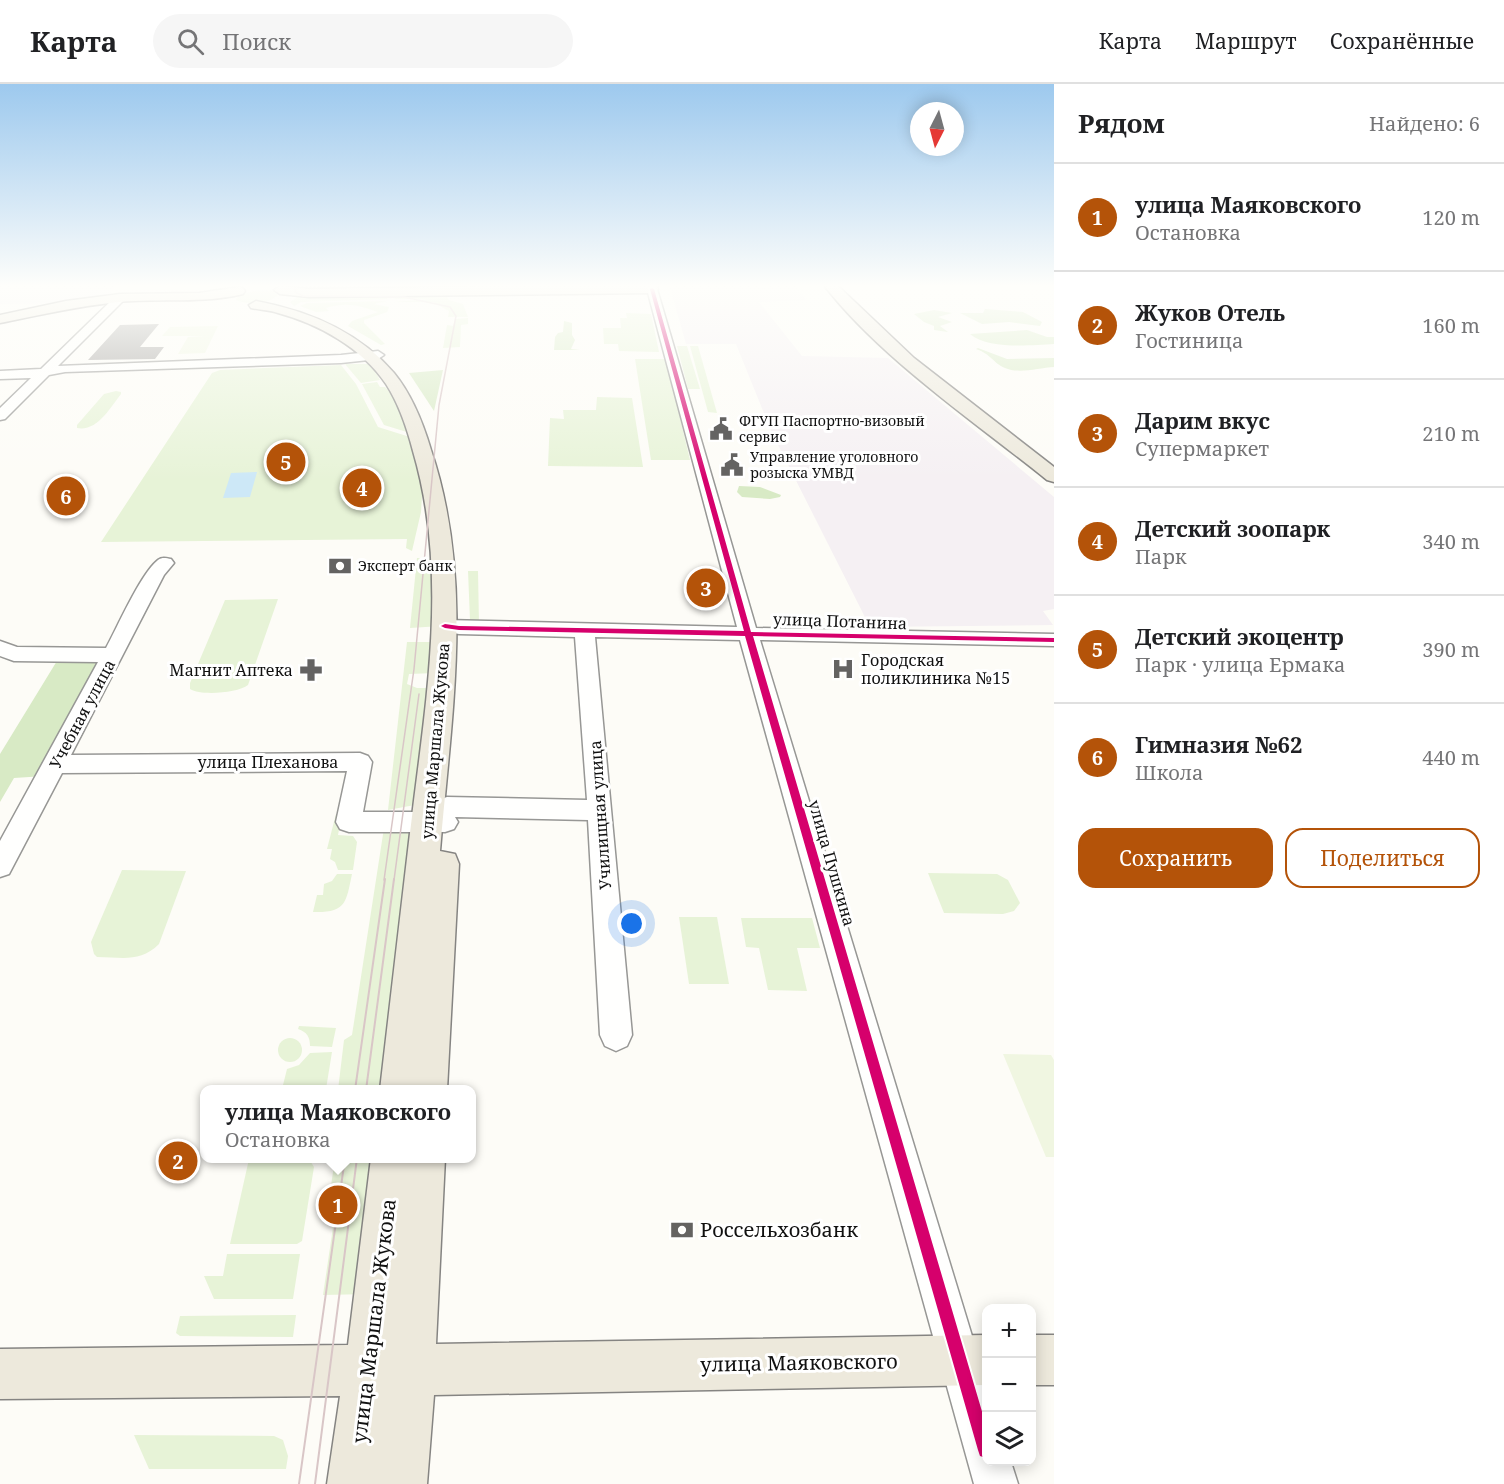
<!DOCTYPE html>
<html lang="ru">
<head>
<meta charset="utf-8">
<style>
	:root { --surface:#fff; --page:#f6f6f6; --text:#202124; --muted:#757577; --line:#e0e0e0; --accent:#b45309 }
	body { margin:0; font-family:"Noto Serif",serif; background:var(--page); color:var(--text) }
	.controls { position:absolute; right:18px; bottom:18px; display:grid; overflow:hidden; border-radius:12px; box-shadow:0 3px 15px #0003 }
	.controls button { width:54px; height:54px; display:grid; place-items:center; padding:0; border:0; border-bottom:2px solid var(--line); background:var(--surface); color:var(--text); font:30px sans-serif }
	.compass { position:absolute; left:910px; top:18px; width:54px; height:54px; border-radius:50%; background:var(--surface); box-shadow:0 3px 15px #0003; rotate:186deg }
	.you { position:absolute; left:632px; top:840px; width:21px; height:21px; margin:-15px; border:4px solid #fff; border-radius:50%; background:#1a73e8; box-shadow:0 0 0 9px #1a73e833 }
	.badge { display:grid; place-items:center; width:39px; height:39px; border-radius:50%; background:var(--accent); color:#fff; font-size:20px; font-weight:700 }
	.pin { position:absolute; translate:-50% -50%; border:3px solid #fff; box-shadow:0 2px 6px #0006 }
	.popup { position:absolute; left:200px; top:1001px; width:276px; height:78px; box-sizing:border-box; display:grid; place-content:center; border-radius:12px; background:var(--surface); filter:drop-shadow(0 2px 4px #0005); font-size:20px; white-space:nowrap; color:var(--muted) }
	.popup b { font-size:22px; color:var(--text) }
	.popup::after { content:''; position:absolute; left:50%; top:100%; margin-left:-12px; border:12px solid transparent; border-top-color:var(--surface) }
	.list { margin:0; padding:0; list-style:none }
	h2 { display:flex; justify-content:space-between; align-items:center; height:78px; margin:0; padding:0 24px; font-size:26px }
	h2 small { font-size:20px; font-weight:400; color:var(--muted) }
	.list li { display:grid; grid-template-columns:39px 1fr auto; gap:18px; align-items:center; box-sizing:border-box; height:108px; padding:0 24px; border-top:2px solid var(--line) }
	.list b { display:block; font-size:22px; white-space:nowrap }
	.list p { margin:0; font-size:20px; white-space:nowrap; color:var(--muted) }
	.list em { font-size:20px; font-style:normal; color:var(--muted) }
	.actions { display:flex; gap:12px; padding:18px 24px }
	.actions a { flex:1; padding:14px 0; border:2px solid var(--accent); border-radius:18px; text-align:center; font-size:21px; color:var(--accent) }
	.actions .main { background:var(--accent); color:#fff }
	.icon { flex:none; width:33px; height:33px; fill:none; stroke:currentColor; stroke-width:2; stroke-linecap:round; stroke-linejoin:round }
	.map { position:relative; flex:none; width:1054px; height:1400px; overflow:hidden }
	header { display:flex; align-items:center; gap:36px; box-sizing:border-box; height:84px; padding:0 30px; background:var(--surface); border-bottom:2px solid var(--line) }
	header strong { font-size:28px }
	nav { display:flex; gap:33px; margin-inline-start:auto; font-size:21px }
	.search { width:420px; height:54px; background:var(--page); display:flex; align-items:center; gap:15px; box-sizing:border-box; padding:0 21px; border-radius:33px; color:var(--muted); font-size:22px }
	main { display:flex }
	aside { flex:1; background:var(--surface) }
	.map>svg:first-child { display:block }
</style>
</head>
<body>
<header>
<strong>Карта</strong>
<div class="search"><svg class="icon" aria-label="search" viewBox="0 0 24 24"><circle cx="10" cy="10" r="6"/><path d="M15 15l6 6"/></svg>Поиск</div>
<nav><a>Карта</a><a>Маршрут</a><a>Сохранённые</a></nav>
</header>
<main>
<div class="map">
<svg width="1054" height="1400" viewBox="0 0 1054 1400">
	<rect width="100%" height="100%" fill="#fdfcf7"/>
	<g fill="#f5f0f3">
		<path d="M0,200H116L108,212L70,219L0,220Z"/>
		<path d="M669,200H793L806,216L759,218L802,272L888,274L1054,413V525L1043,527L1053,541L870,543L772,349L736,260H686Z"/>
	</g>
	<g fill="#e7f3d7">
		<path d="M258,206L273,207L278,211C267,221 249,221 236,216L238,211Z"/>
		<path d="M401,210L458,211L431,214L447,213L449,216L463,220L468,233H448L449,227L433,218H394L429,215H394Z"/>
		<path d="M299,212H388L387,215L301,218L294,222L290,218Z"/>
		<path d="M387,217L374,220L389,223L387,228L364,236V239L385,260L381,261L348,242L352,237L378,228C358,221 346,218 326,224L329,227L316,228L300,222L307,219Z"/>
		<path d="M626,229L651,230L659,268L619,267L618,260H604L603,244H621L620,234H627Z"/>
		<path d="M468,234V240L461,241L460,263L443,264L447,241L453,242L455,235Z"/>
		<path d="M677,262H687L700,305H688Z"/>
		<path d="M690,262H698L717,329L708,328Z"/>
		<path d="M635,275H666L690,376H651Z"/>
		<path d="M345,280H371L380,296L361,299Z"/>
		<path d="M341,281L356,300L378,343L410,353L423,396L421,428L412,467L406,464L407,455L101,458L212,289L220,286Z"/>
		<path d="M377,298L380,303H385L396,314L410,349L384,341L362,300Z"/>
		<path d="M116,307L121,308V310C110,324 97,348 77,344V341L104,310Z"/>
		<path d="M597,313L632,314L643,383L548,382L550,334L564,335L563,326H596Z"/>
		<path d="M417,474L433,475L441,542L410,544Z"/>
		<path d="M468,487H478L479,540L470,536Z"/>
		<path d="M278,515L248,601C238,609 201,612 190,605V599L225,516Z"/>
		<path d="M407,558H439L436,589L409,590L407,600L417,604H435L420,720L388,726Z"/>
		<path d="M336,730H342L338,751L353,752L357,758L353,786H338L335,778L330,775L332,765H327Z"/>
		<path d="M411,742L392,1005L338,1006L344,956L352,951L384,744Z"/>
		<path d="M122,786L186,787L159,860C140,879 122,873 97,873L94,870L91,858Z"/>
		<path d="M928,789L997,790L1008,796L1020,819L1014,827L1003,830L944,829Z"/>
		<path d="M337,790H352C346,819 346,829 313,828L317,811H323L324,800L332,797Z"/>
		<path d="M679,833H717L729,900H689Z"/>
		<path d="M741,834H812L820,864H797L807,907L768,906L759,864L746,863Z"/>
		<path d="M299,942L336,944L332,963L310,962C310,953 307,948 298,945Z"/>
		<circle cx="290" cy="966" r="12"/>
		<path d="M332,968L326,1005H282L287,985L299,981L310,969Z"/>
		<path d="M249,1075H309L314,1083L302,1157L297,1160H230Z"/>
		<path d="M335,1075H384L370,1210L323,1211L336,1123H330L329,1115Z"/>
		<path d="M227,1170H300L293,1215H214L204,1192H223Z"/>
		<path d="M296,1231L293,1253L180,1252L176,1249L180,1232Z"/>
		<path d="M134,1351L274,1352L283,1356L288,1372L286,1385H149Z"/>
	</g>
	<g fill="#d8eac5">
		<path d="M304,200L445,201L441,203L311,205L302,203Z"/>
		<path d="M985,225L1023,228L1042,238L1040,242L1009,238L982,240L960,229H983Z"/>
		<path d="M934,226L952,229L938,233L952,238L940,242L948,248L934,246V242L924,238L914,230Z"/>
		<path d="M564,237L572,239V251L575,256L571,265L580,266H554L555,253L558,249L563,248Z"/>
		<path d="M1027,246L1047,253H1054V260C1031,261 989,266 970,250Z"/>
		<path d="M978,264L1007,275L1054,274V283C1039,284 1018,290 1005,284C993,279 991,270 976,265Z"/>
		<path d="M443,286L434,327L409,289Z"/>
		<path d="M739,402L760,403L781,411L780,413L770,415L742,413L737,408Z"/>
		<path d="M60,572L110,573L45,692L14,694L0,718V670Z"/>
	</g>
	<g fill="#f0f6e1">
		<path d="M218,242L205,269L178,270L188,253L205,252H162L170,243Z"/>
		<path d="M1003,970L1051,971L1054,976V1073H1046Z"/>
	</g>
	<path fill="#cde8f7" d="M257,388L250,413L223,414L231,389Z"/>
	<path fill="#a19f9c" d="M159,240L140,263H164L155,275L88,276L120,241Z"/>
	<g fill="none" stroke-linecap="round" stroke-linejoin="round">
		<g stroke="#979795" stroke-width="3">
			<g id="minor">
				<path d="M652,202L657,205L756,544L1054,550V562L760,556L986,1298V1378H1011L1018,1400H974L740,556L595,553L632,951L627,962L616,967L605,962L600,951L588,736L455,733L458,738L454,745L445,748H349L340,745L336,738L347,687L62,689L9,790L0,793V757L98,578L14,577L0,572V557L17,563L106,564C117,544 141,489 158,476C162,473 166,474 171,475L174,479L164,491L71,671L360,669L368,672L372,678L363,728H437L435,723L438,716L447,713L587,716L575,553L459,550L438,546L435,542L438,538L445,536L737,543L647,205Z"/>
				<path d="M120,211L124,212V216L58,282L341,271L378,267L384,271L378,275L341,279L65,288L49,291L5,335L0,336V324L31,294L0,295V287L41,285L116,212Z"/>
			</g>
		</g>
		<g stroke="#858482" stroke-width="3">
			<g id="major">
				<path d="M645,200H657L658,205L652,209L309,213L280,210L274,206L280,202L309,205Z"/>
				<path d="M823,200H836L914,274L1054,383V398L1047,396C975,338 879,273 823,200Z"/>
				<path d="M239,203L243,204L245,207L243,210C202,220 161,214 119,218C79,222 39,231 0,239V231L66,217L120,210L199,209Z"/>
				<path d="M256,217C309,227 358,247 394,289C412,311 423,339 431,366C475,497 451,633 440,767L455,770L459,780L447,1006H380C390,920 400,834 410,749C425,621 450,493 413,367C407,344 399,320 386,300C362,264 319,240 278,229C269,226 260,226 251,224L249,221Z"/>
				<path d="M371,1074H445L436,1260L986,1251V1301L434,1311L427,1400H327L340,1312L0,1315V1265L348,1261Z"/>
				<rect x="1032" y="1251" width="22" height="50"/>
			</g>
		</g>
		<use href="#minor" fill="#fffffe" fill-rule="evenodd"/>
		<use href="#major" fill="#ede9dc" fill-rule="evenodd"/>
		<g stroke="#d9c6c7" stroke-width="1.5">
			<path d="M296,200L295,208L303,212L404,213L450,223L456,232L439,321L414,585L384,796"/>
			<path d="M394,796L419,610"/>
		</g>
		<g stroke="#d9c6c7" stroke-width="2">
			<path d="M355,1006L385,795"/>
			<path d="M366,1006L394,795"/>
			<path d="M299,1400L345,1074"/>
			<path d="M315,1400L357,1074"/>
		</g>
		<g stroke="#fff" stroke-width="4">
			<path id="cycleway" d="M652,204L654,205L751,548L1054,554V558L753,552L986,1341V1374L980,1372L978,1366L745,552L459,546L445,544L441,542L445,540L459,542L744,547L650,205Z"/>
		</g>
		<use href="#cycleway" fill="#d6006c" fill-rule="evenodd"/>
	</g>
	<linearGradient id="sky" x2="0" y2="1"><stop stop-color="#9dc9ee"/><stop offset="0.51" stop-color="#fefefb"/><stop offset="1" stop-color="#fefefb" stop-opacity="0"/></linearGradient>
	<rect width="1054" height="396" fill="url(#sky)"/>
	<defs>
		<g id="civic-bare" transform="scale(1.8)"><path d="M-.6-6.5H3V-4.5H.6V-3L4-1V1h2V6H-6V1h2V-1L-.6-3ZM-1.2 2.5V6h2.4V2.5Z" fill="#646362" stroke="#fff" stroke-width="2.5" paint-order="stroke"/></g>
		<g id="bank-bare" transform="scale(1.8)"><path d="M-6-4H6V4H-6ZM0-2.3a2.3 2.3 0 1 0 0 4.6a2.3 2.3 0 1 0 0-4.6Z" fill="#646362" stroke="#fff" stroke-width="2.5" paint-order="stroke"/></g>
		<g id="hospital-bare" transform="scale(1.8)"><path d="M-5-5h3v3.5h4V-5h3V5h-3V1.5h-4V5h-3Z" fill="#646362" stroke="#fff" stroke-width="2.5" paint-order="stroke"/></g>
		<g id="pharmacy-bare" transform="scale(1.8)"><path d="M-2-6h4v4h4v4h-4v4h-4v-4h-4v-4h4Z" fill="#646362" stroke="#fff" stroke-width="2.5" paint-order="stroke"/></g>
	</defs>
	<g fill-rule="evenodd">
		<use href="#civic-bare" x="721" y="345"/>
		<use href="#civic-bare" x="732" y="381"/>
		<use href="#bank-bare" x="340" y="482"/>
		<use href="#hospital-bare" x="843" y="585"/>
		<use href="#pharmacy-bare" x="311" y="586"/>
		<use href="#bank-bare" x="682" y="1146"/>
	</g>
	<g text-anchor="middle" stroke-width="6" stroke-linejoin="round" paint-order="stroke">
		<g font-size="14" fill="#111" stroke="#fff" text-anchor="start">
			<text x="739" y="342">ФГУП Паспортно-визовый<tspan x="739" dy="16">сервис</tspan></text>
			<text x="750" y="378">Управление уголовного<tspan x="750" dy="16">розыска УМВД</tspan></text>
			<text x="358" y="487">Эксперт банк</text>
		</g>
		<g font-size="16" fill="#111" stroke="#fff">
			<text transform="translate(840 537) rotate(2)" y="6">улица Потанина</text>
			<text transform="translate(82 630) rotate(-62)" y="6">Учебная улица</text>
			<text transform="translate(435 657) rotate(-85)" y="6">улица Маршала Жукова</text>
			<text x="268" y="684">улица Плеханова</text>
			<text transform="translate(600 731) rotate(-94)" y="6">Училищная улица</text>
			<text transform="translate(832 779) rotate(74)" y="6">улица Пушкина</text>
		</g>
		<g font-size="16" fill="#111" stroke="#fff" text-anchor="start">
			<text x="861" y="582">Городская<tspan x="861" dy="18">поликлиника №15</tspan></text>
			<text x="293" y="592" text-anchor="end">Магнит Аптека</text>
		</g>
		<g font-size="20" fill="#111" stroke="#fff" text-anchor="start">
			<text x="700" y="1153">Россельхозбанк</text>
		</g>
		<g font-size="20" fill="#111" stroke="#fff">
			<text transform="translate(374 1237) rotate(-83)" y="7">улица Маршала Жукова</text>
			<text transform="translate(799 1279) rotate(-1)" y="7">улица Маяковского</text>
		</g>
	</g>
</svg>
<div class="controls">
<button>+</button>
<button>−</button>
<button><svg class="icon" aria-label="layers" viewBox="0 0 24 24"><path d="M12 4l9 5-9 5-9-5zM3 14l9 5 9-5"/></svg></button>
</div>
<svg class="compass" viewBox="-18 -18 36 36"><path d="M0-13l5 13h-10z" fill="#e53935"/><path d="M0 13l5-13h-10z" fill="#757577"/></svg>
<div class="you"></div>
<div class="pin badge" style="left:338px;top:1121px">1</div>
<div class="popup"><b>улица Маяковского</b>Остановка</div>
<div class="pin badge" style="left:178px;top:1077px">2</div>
<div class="pin badge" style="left:706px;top:504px">3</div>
<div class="pin badge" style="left:362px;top:404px">4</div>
<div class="pin badge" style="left:286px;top:378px">5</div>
<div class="pin badge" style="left:66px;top:412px">6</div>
</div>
<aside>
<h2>Рядом<small>Найдено: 6</small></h2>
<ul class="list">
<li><span class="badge">1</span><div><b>улица Маяковского</b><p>Остановка</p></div><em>120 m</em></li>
<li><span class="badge">2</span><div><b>Жуков Отель</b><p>Гостиница</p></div><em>160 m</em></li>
<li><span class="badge">3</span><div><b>Дарим вкус</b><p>Супермаркет</p></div><em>210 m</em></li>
<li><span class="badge">4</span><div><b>Детский зоопарк</b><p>Парк</p></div><em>340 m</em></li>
<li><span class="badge">5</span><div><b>Детский экоцентр</b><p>Парк · улица Ермака</p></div><em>390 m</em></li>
<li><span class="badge">6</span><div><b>Гимназия №62</b><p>Школа</p></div><em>440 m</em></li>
</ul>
<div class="actions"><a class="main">Сохранить</a><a>Поделиться</a></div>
</aside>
</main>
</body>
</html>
